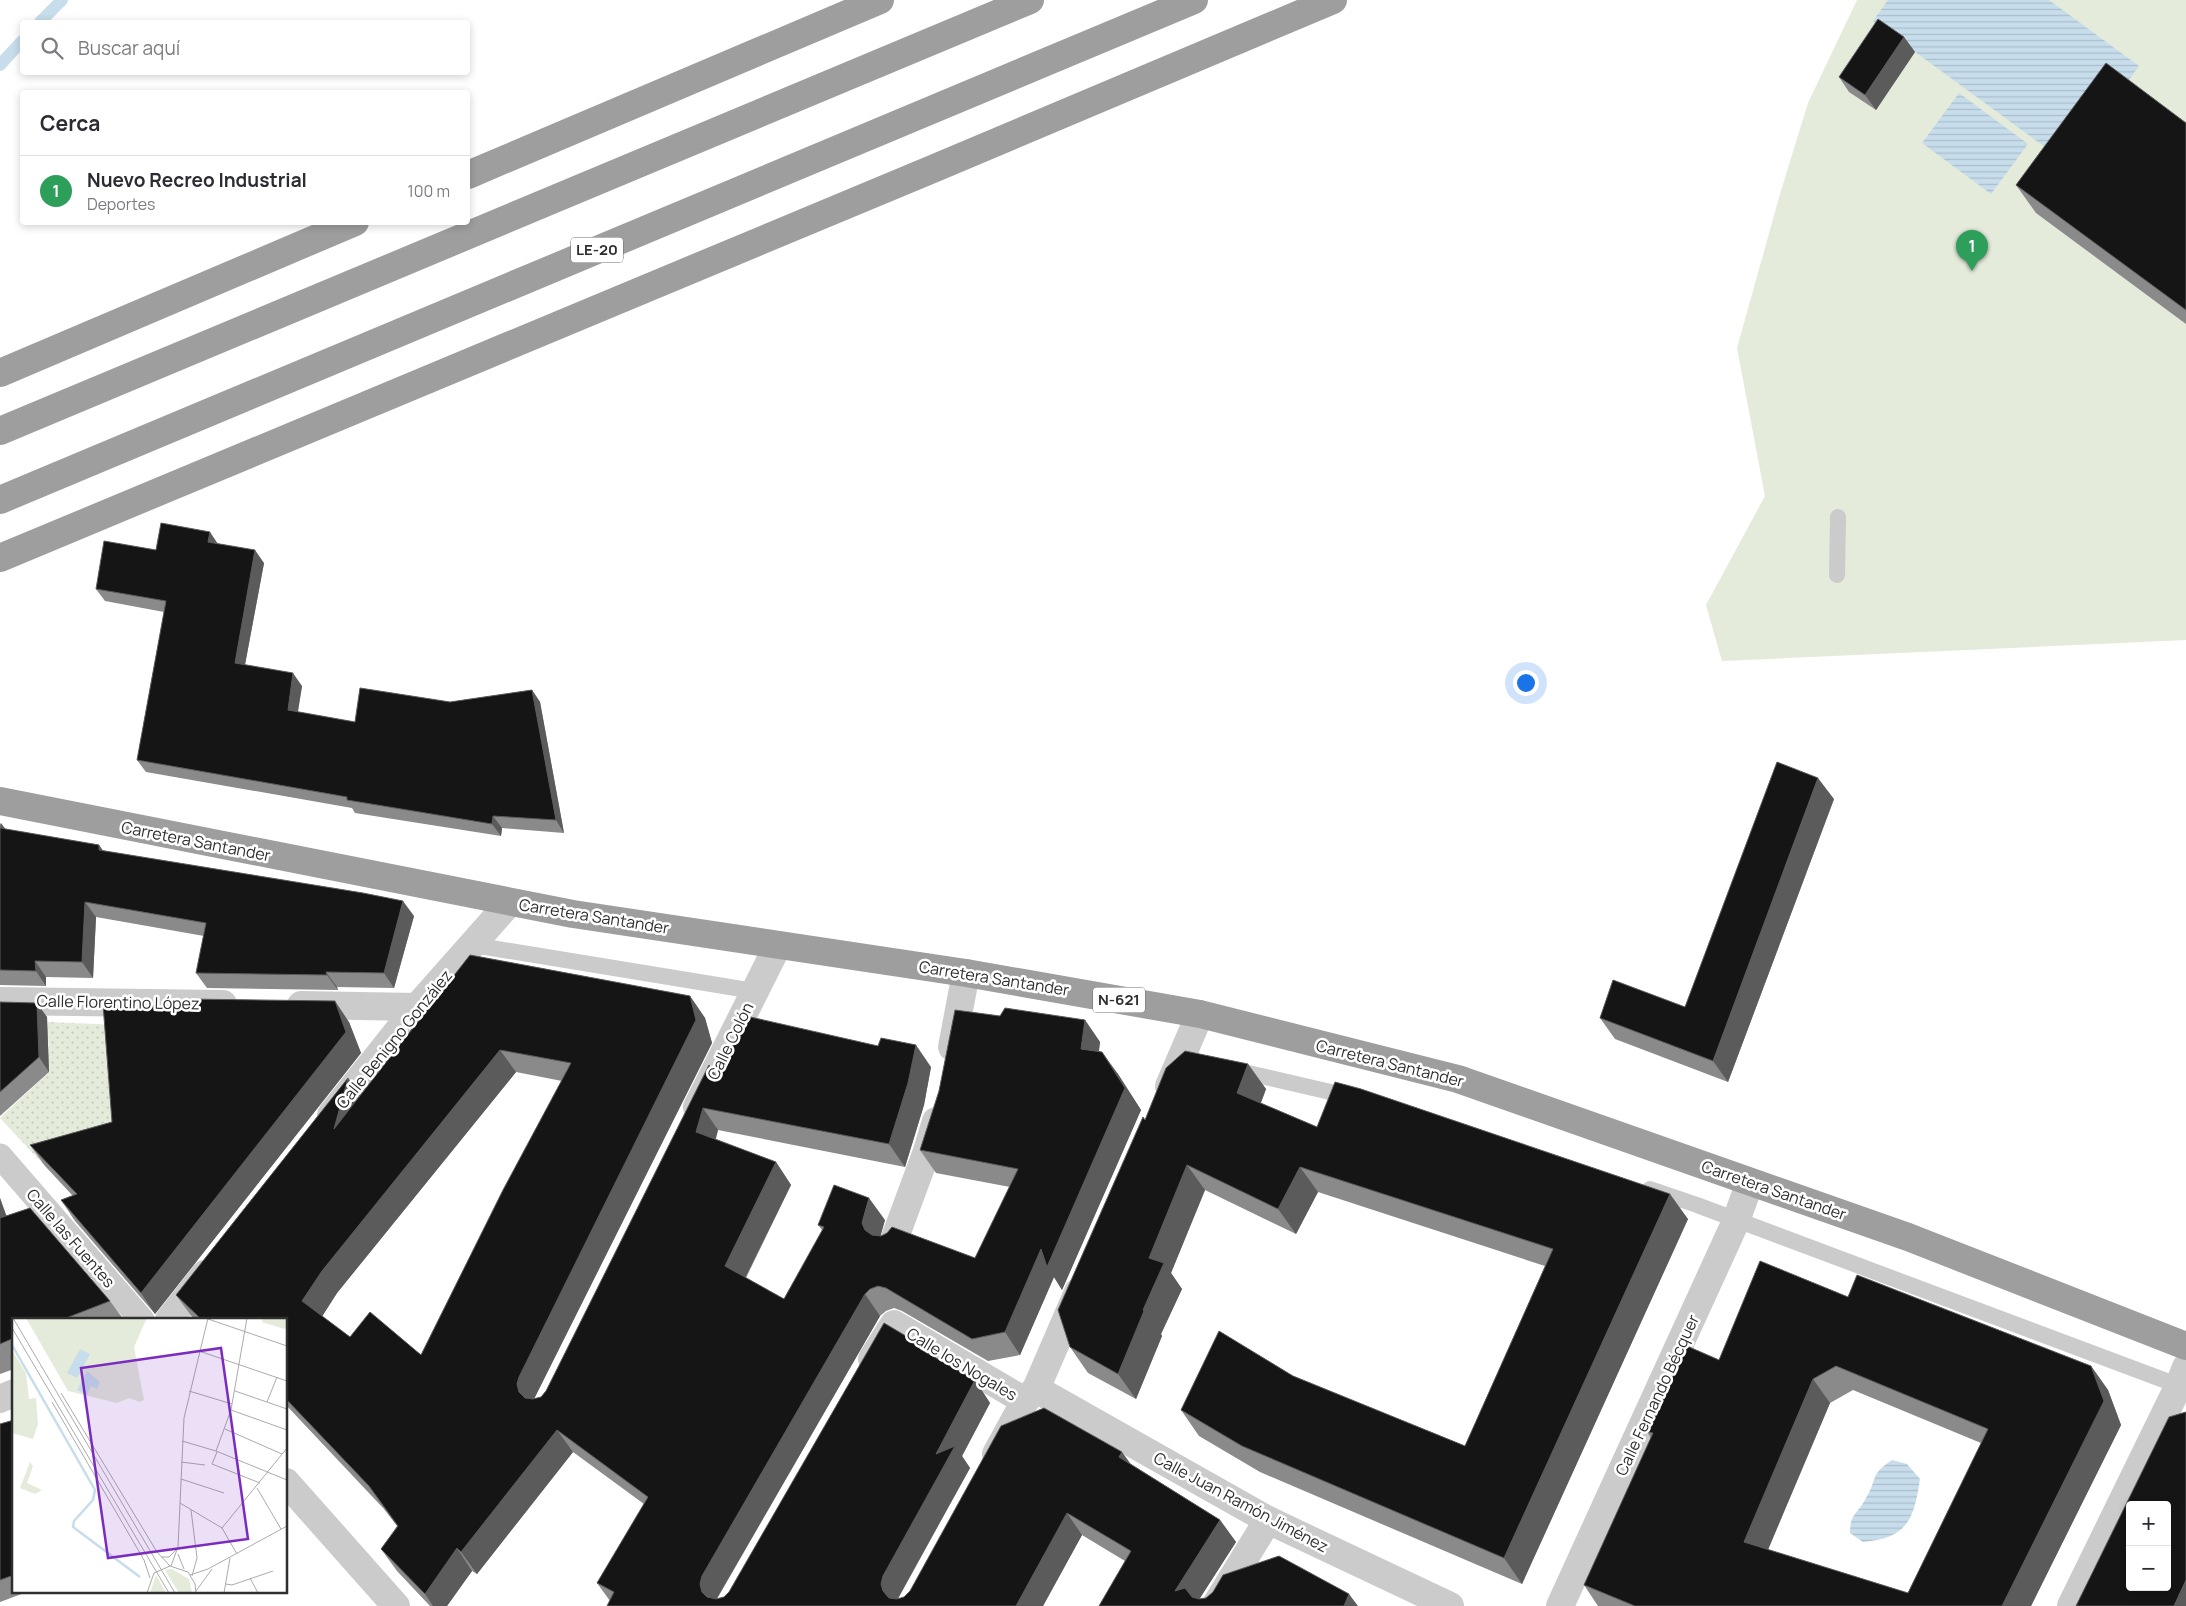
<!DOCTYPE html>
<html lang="es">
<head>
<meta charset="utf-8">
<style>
	:root { --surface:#fff; --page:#f2f2f3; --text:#2b2b33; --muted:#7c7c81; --line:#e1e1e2; --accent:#1a73e8 }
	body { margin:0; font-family:Manrope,sans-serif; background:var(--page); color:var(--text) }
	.controls { position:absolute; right:15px; bottom:15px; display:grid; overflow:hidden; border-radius:5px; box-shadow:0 2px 8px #0003 }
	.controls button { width:45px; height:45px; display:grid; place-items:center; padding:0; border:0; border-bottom:1px solid var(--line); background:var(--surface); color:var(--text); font:25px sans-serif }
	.you { position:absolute; left:1525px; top:682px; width:18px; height:18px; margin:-12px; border:4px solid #fff; border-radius:50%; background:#1a73e8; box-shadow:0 0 0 8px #1a73e833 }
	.badge { display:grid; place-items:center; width:32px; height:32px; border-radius:50%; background:var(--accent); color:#fff; font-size:16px; font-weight:700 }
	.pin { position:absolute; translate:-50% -41px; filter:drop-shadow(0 1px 2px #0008) }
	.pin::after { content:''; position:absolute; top:26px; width:18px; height:15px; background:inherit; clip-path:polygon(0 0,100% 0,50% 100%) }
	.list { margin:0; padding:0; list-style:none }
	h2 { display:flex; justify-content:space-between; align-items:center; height:65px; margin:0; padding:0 20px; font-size:21px }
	h2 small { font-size:16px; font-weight:400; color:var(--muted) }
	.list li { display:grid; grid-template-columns:32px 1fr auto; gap:15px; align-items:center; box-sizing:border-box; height:70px; padding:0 20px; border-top:1px solid var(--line) }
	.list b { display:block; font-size:19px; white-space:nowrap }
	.list p { margin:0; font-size:16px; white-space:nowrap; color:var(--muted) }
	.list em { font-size:16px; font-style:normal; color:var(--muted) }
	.icon { flex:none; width:28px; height:28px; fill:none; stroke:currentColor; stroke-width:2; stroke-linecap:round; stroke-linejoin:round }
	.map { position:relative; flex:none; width:2186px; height:1606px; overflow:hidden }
	.search { position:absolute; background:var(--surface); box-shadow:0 2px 8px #0003; left:20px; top:20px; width:450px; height:55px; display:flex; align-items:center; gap:12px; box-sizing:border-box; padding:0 18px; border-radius:5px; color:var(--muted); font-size:19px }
	.panel { position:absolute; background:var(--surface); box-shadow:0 2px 8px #0003; left:20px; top:90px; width:450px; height:135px; border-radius:5px }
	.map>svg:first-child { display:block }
</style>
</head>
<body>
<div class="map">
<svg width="2186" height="1606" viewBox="0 0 2186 1606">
	<defs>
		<pattern id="garden-dots" width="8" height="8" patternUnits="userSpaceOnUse" patternTransform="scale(1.25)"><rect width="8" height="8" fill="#e4ebdb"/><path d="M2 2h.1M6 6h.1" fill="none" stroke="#c4cabc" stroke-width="1.8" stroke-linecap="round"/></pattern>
		<pattern id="water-rules" width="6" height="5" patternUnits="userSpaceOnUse" patternTransform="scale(1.25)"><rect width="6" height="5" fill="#c7ddeb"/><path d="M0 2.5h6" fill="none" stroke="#abbeca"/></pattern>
	</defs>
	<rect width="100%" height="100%" fill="#fff"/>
	<path fill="#e4ebdb" d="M1857,0H2186V640L1722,661L1706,605L1765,496L1737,348L1780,194L1808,103Z"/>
	<path fill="url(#garden-dots)" d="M48,1022L118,1025L127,1143L45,1166L0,1118L49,1072Z"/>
	<g fill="url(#water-rules)">
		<path d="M1888,0H2049L2139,66L2068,164L1873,21Z"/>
		<path d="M1959,93L2028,144L1991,194L1922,143Z"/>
		<path d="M1892,1460L1907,1464L1920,1479C1914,1520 1907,1538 1863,1542L1850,1533C1850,1513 1858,1514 1866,1498C1878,1479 1869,1475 1892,1460Z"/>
	</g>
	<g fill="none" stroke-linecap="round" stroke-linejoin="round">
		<g stroke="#c7ddeb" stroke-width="12">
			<path d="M40,22L62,0"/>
			<path d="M0,65L22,41"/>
		</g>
		<g stroke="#cbcbcb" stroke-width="16">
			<path d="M1837,575L1838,517"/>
			<path d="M473,945L754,991"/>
			<path d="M1235,1070L1352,1097"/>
			<path d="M1650,1189L1697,1205L2185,1388"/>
		</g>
		<path stroke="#cbcbcb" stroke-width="25" d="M0,1156L142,1320"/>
		<g stroke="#cbcbcb" stroke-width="28">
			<path d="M0,1001L223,1004"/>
			<path d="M301,1005L417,1007"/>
			<path d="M952,1047L966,973"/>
			<path d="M1169,1086L1200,1014"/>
			<path d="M697,1107L778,945"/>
			<path d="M331,1115L417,1007L510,902"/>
			<path d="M893,1243L927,1151L936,1121"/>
			<path d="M169,1320L205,1274"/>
			<path d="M872,1359L894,1324L1025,1401"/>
			<path d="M1036,1389L1268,1520L1450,1606"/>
			<path d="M0,1399L14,1393"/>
			<path d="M996,1454L1025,1401L1036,1389L1078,1292"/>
			<path d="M286,1482L396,1606"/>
			<path d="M1215,1606L1268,1520"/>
			<path d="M1560,1606L1736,1221L1750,1182"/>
			<path d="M2071,1606L2179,1385L2186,1367"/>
		</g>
		<g stroke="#9e9e9e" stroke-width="28">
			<path d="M468,175L880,0"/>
			<path d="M0,373L355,222"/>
			<path d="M0,431L1030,0"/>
			<path d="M0,500L1194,0"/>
			<path d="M0,558L935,168L1333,0"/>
			<path d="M0,801L573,914L966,973L1200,1014L1458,1079L1908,1237L2186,1346"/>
		</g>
	</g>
	<g fill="#8a8a8a" fill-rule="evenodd">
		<path d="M1904,37L1915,52L1876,110L1849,92L1839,77Z"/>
		<path d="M2186,123V324L2036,213L2016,185Z"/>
		<path d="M218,544L264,563L245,665L302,686L298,712L355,722L450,702L532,690L540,702L564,833L502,828L501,836L355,813L352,808L146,772L137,760L164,612L105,601L96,589L156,550Z"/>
		<path d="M1834,799L1728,1082L1615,1039L1600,1018L1685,1007Z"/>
		<path d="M0,823L5,829L99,845L103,851L414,916L394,988L337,987L338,990L207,988L196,973L204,936L96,917L93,978L46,977V986L0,985Z"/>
		<path d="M470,955L690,996L705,1018L712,1043L534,1399L541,1397L546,1391L717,1076L931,1067L924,1105L905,1167L718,1130L716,1139L776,1162L791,1185L746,1278L784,1299L823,1231L818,1225L885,1220L880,1236L975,1258L1010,1187L936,1173L920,1150L1000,1016L1085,1020L1100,1042L1099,1051L1118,1074L1141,1110L1062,1290L1054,1277L1020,1355L988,1361L902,1311L894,1308L886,1311L880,1316L717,1599L724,1597L729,1592L884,1323L926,1348L931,1355L975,1380L990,1403L962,1456L970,1468L898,1599L904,1597L1131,1464L1220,1520L1236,1542L1199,1599L1349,1594L1099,1606L1125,1561L1082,1535L1043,1606L610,1601L597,1583L644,1504L573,1452L477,1574L472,1571L447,1606H430L397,1571L381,1549L397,1526L384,1509L286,1405V1320H195L192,1317L176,1295L348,1078L360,1095ZM516,1072L562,1081L421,1355L350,1337L322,1316L337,1293Z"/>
		<path d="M0,1002L47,1017L49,1072L0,1116Z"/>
		<path d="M349,1022L361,1053L155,1314L75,1221L61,1200L73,1196L45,1166L30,1145L112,1122Z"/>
		<path d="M1248,1064L1266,1089L1261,1103L1317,1127L1688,1219L1522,1584L1260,1472L1199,1436L1181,1410L1293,1376L1465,1446L1545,1266L1318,1192L1296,1234L1205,1190L1171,1273L1182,1289L1161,1334L1162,1336L1136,1399L1088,1373L1070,1347L1145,1120Z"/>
		<path d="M0,1198L6,1216L110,1301L124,1320H14V1369L0,1374Z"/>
		<path d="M1848,1297L2091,1366L2108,1390L2121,1425L2031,1606H1598L1584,1585L1651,1438L1647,1432L1719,1360ZM1853,1390L1981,1443L1908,1593L1768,1550L1830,1403Z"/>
		<path d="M14,1420V1592H27L0,1602V1424Z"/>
	</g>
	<g fill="#5b5b5b">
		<path d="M1904,37L1915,52L1876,110L1865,95Z"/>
		<path d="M210,532L218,544L208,542Z"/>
		<path d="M255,550L264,563L243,675L235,663Z"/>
		<path d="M293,673L302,686L296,722L288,710Z"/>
		<path d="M532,690L540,702L564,833L556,820Z"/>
		<path d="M1818,778L1834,799L1728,1082L1713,1061Z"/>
		<path d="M493,816L502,828L501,836L492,824Z"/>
		<path d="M1,823L12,838L0,829Z"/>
		<path d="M99,845L110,861L99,850Z"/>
		<path d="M403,901L414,916L394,988L384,973Z"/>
		<path d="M85,902L96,917L93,978L82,962Z"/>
		<path d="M35,961L46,977V986L36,971Z"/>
		<path d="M326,972L337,987L338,990L327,975Z"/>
		<path d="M690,996L705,1018L712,1043L534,1399L532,1406L519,1392L517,1384L519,1377Z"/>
		<path d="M335,1001L349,1022L361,1053L155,1314L141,1293Z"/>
		<path d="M37,1003L47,1017L49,1072L39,1057Z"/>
		<path d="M1085,1020L1100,1042L1096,1071L1081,1049Z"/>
		<path d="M916,1045L931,1067L924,1105L905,1167L889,1144Z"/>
		<path d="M500,1050L516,1072L337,1293L318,1323L302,1301L322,1271Z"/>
		<path d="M1102,1052L1118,1074L1141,1110L1062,1290L1054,1277L1020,1355L1005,1332Z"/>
		<path d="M1248,1064L1266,1089L1255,1118L1237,1093Z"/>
		<path d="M709,1065L724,1087L714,1082Z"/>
		<path d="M348,1078L363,1100L334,1129Z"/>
		<path d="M703,1108L718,1130L711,1154L696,1132Z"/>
		<path d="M776,1162L791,1185L740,1288L725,1266Z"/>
		<path d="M1187,1165L1205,1190L1171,1273L1182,1289L1161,1334L1162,1336L1136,1399L1118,1374L1143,1310L1149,1258Z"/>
		<path d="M1300,1167L1318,1192L1296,1234L1278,1209Z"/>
		<path d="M1670,1194L1688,1219L1522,1584L1504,1558Z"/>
		<path d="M0,1198L16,1242L0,1220Z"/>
		<path d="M869,1198L885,1220L878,1245L865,1230L862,1223Z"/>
		<path d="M865,1294L880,1316L717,1598L716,1606L702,1592L700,1584L702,1576Z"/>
		<path d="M2091,1366L2108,1390L2121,1425L2031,1606H2002Z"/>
		<path d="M1813,1379L1830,1403L1761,1566L1744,1542Z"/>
		<path d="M975,1380L990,1403L962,1456L970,1468L898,1598L896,1606L883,1591L881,1584L883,1576L936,1454Z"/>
		<path d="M557,1430L573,1452L477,1574L461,1552Z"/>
		<path d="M1122,1452L1138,1474L1119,1457Z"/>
		<path d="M1067,1513L1082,1535L1043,1606H1016Z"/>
		<path d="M1220,1520L1236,1542L1195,1606L1175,1591Z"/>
		<path d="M457,1548L472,1571L447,1606H433L425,1594Z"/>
		<path d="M2186,1580V1606H2174Z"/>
		<path d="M1349,1594L1358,1606H1344Z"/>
	</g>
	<g fill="#151515" stroke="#5b5b5b" fill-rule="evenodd">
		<path d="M1878,19L1904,37L1865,95L1839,77Z"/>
		<path d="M2106,63L2186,123V310L2016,185Z"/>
		<path d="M161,523L210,532L208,542L255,550L235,663L293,673L288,710L355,722L360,688L450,702L532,690L556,820L493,816L492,824L347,800V797L137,760L166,601L96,589L104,541L156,550Z"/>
		<path d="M1777,762L1818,778L1713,1061L1600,1018L1613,980L1685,1007Z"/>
		<path d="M0,828L99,845V850L363,893L403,901L384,973L326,972L327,975L196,973L206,923L85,902L82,962L35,961L36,971L0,970Z"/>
		<path d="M470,955L690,996L696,1020L519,1377L517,1384L519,1392L525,1398L533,1399L541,1397L546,1391L709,1065L714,1082L746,1016L878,1046L881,1038L916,1045L908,1083L889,1144L703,1108L696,1132L776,1162L725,1266L784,1299L824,1227L818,1225L834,1185L869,1198L862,1223L865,1230L872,1235L881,1236L887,1233L892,1227L975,1258L1018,1169L920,1150L939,1091L955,1010L1000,1016L1005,1008L1085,1020L1081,1049L1102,1052L1125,1088L1047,1267L1041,1249L1005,1332L972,1339L886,1288L878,1286L870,1289L865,1294L702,1576L700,1584L702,1592L707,1597L716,1599L724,1597L729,1592L884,1323L926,1348L920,1349L975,1380L936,1454L955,1446L883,1576L881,1584L883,1591L889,1598L897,1599L904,1597L910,1591L1001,1426L1044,1408L1122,1452L1119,1457L1220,1520L1175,1591L1185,1588L1192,1597L1199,1599L1206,1598L1213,1592L1223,1575L1279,1556L1349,1594L1344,1606H1345H1099L1131,1551L1067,1513L1016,1606H607L614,1592L597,1583L648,1497L557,1430L461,1552L457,1548L425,1594L381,1549L398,1526L369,1486L286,1399V1320H202L176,1295L348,1078L334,1129ZM500,1050L571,1063L503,1190L421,1355L370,1312L350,1337L302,1301L322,1271Z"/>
		<path d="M187,999L335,1001L346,1032L141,1293L61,1200L77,1194L30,1145L112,1122L103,1004L185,1007Z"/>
		<path d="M0,1002L37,1003L39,1057L0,1092Z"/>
		<path d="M1185,1051L1248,1064L1237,1093L1317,1127L1335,1082L1361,1089L1670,1194L1504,1558L1242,1446L1181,1410L1219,1331L1293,1376L1465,1446L1553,1249L1300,1167L1278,1209L1187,1165L1149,1258L1164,1263L1143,1310L1144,1311L1118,1374L1070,1347L1058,1310L1143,1117L1145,1120L1166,1068Z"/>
		<path d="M30,1208L110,1301L61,1320H14V1338L0,1344V1218Z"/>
		<path d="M1760,1261L1848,1297L1857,1275L2091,1366L2104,1401L2002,1606H1635L1584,1585L1653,1433L1647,1432L1687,1346L1719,1360ZM1836,1366L1988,1429L1908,1593L1744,1542L1813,1379Z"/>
		<path d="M2186,1412V1580L2174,1606H2076L2169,1417ZM2130,1505H2167V1587H2130Z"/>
		<path d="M14,1420V1575L0,1580V1424Z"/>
	</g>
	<g text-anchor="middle" stroke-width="5" stroke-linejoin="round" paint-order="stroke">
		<g fill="#fff" stroke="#6d6d6d" stroke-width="1">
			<rect x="571" y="237.5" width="52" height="25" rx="4"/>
			<rect x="1093" y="987.5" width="52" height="25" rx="4"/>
		</g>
		<g font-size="15" font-weight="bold" fill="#2e2e2e">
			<text x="597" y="255">LE-20</text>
			<text x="1119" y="1005">N-621</text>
		</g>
		<g font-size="16" fill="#2e2e2e" stroke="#fff">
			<text transform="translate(196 841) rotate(11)" y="6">Carretera Santander</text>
			<text transform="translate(594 916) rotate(9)" y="6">Carretera Santander</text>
			<text transform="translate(994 978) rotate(9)" y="6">Carretera Santander</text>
			<text transform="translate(118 1002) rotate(1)" y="6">Calle Florentino López</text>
			<text transform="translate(394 1039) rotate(-51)" y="6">Calle Benigno González</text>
			<text transform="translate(730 1041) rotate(-64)" y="6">Calle Colón</text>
			<text transform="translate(1390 1063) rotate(14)" y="6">Carretera Santander</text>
			<text transform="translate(1774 1190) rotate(19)" y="6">Carretera Santander</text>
			<text transform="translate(71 1238) rotate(49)" y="6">Calle las Fuentes</text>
			<text transform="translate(962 1364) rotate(31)" y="6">Calle los Nogales</text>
			<text transform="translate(1657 1395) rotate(-65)" y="6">Calle Fernando Bécquer</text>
			<text transform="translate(1241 1502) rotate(28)" y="6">Calle Juan Ramón Jiménez</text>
		</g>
	</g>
	<g transform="translate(12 1318)">
		<rect width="275" height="275" fill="#fff"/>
		<path d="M14,0H135L122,29L132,82L128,84L117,80L105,85L56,73ZM251,0H275V9L272,11L250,4ZM18,144L21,148L15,165L30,172L23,176L8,170ZM160,251L177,261L180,275H167L153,252ZM144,257L154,275H138Z" fill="#e4ebdb"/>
		<path d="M0,32L14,55L17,81L24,80L26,106L21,121L0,115Z" fill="#e4ebdb"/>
		<path d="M68,31L78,36L65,60L55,55ZM75,53L88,64L85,71L79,68L75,77L65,72Z" fill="#c7ddeb"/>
		<path fill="none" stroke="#c7ddeb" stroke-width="2.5" d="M0,27L83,172L81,182L62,203L61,209L128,259"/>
		<path fill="none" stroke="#ababab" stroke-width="1" d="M1,0L163,275M196,1L275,28M0,10L157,275M187,33L275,63M177,73L220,86M223,73L275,91M49,75L145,234L158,248M40,84L132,242L138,260M255,84L265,59M219,92L275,112M213,111L270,136M170,123L204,133L275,162M204,133L219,92L235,0M205,134L200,146L248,165M169,144L193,147M169,161L212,175M245,170L269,211M168,185L210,210L225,236M179,192L185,240L180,258M210,210L275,130M166,236L172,251M149,239H157L164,232M159,248L166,229L172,100L196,0M178,257L196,251L275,208M238,260L246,275M214,266L220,267L261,253M184,273L200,251M135,275L142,255L158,248L176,254L183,266L184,275M212,275L218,240"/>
		<path fill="#7b2cbf" fill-opacity="0.15" stroke="#7b2cbf" stroke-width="2.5" d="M209,30L236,221L96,240L69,50Z"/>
		<rect width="275" height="275" fill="none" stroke="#2e2e2e" stroke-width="2.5"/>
	</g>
</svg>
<div class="controls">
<button>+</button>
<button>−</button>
</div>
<div class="you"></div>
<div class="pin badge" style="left:1972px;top:271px;background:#2e9e5b">1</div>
<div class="search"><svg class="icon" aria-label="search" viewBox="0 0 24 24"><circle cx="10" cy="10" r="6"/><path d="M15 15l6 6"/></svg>Buscar aquí</div>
<section class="panel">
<h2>Cerca<small></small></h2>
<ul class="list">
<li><span class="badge" style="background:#2e9e5b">1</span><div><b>Nuevo Recreo Industrial</b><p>Deportes</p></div><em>100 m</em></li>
</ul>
</section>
</div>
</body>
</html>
